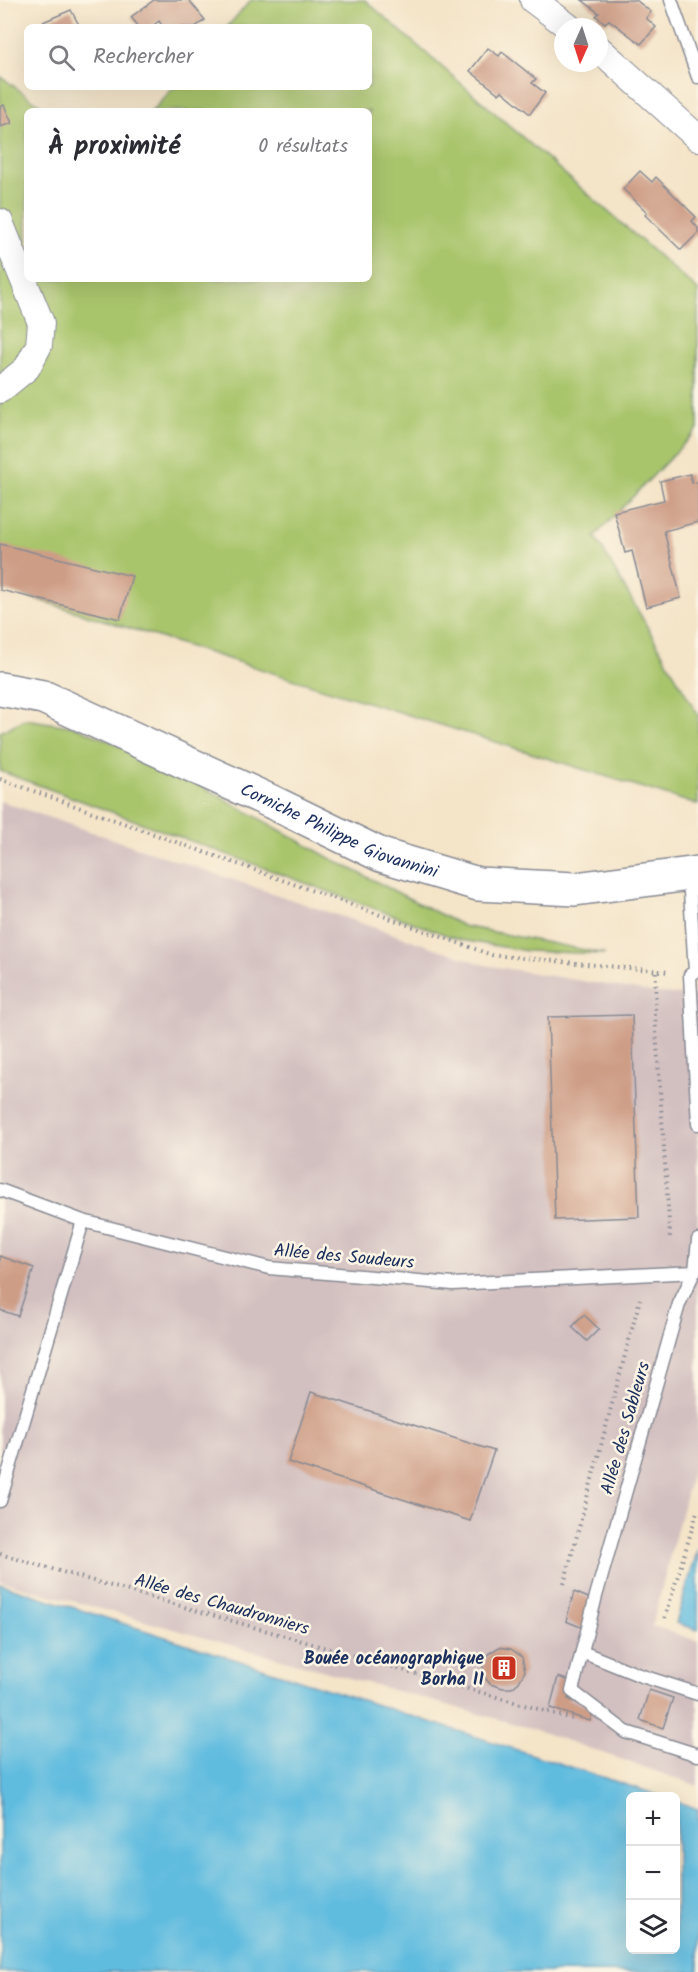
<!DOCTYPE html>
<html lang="fr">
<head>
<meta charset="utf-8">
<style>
	:root { --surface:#fff; --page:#f7f7f7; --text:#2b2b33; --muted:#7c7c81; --line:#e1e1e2 }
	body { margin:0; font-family:Kalam,sans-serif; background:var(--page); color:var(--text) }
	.controls { position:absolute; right:18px; bottom:18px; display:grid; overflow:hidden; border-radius:9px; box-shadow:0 6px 24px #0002 }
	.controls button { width:54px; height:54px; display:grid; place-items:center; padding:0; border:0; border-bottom:2px solid var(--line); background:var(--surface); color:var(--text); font:30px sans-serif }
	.compass { position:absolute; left:554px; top:18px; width:54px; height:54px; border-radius:50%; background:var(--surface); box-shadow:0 6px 24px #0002; rotate:183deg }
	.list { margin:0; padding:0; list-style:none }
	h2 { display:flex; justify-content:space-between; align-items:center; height:78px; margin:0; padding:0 24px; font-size:26px }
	h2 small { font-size:20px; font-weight:400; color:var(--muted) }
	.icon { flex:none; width:33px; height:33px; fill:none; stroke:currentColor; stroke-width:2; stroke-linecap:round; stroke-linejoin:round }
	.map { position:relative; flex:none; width:698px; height:1972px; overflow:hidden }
	.search { position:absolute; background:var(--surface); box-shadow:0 6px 24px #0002; left:24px; top:24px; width:348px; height:66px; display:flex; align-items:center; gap:15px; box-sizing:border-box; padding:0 21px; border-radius:9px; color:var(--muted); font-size:22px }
	.panel { position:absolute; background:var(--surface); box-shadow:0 6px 24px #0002; left:24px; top:108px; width:348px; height:174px; border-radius:9px }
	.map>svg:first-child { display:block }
</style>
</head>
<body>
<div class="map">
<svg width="698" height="1972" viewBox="0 0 698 1972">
	<rect width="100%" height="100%" fill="#fcf5e5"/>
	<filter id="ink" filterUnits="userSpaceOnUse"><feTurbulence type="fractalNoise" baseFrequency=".0167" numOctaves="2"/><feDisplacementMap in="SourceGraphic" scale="12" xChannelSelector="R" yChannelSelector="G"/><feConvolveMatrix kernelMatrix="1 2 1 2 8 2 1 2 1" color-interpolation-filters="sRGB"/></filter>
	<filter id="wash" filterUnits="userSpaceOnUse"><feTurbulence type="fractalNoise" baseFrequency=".008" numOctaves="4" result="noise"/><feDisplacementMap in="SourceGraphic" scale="24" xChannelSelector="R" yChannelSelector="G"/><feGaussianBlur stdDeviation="1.35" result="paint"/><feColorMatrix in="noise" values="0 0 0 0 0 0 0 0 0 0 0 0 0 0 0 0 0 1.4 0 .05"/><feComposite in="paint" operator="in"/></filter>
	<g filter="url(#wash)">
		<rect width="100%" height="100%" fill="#f4e4c8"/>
		<path fill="#d2bfc0" d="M0,801L485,965L655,993L698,996V1448L652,1626L698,1641V1786L533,1729L0,1581Z"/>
		<g fill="#a9c56c" stroke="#627a65" stroke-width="1.5">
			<path d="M251,0H365L698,290V429L595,536L698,715V805L0,588V76L48,111H27V279H369V111H152L174,87H369V27H227Z"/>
			<path d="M25,719L76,727L155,760L328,857L463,926L605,954L527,951L460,940L0,771V732Z"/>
		</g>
		<g fill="#61bcdf" stroke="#3e769e" stroke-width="1.5">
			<path d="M698,1549V1630L676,1623Z"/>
			<path d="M0,1584L661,1796H630V1950H676V1801L698,1809V1972H0Z"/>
		</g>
		<g id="blocks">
			<g fill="#ce9d86">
				<path d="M154,0H189L205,20L195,27H163L159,21L151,27H139L131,17Z"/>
				<path d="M582,0H636L651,12L646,18L656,27L641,44L609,20L605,23L596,16L599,13Z"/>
				<path d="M71,10L80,27H45L43,22Z"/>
				<path d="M488,48L499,56L502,52L536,79L532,83L545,93L530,114L502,91L499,94L470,71Z"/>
				<path d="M4,105L12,123L0,127V107Z"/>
				<path d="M640,171L652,182L656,177L696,217L692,221L698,228V233L681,250L645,215L647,212L623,189Z"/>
				<path d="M690,474L692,483L698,482V522L664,531L681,598L646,607L632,551L625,553L614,512L664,500L660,481Z"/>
				<path d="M0,544L132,576L120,619L0,590Z"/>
				<path d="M632,1015L639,1217L555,1220L548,1017Z"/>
				<path d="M0,1256L34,1268L18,1316L0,1310Z"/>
				<path d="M584,1315L599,1329L587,1341L572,1327Z"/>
				<path d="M311,1392L494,1451L470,1521L288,1462Z"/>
				<path d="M574,1592L591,1599L583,1628L566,1621Z"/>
				<path d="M499,1647L511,1649L522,1657L525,1671L519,1682L512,1688H503L490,1684L483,1675V1666L488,1654Z"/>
				<path d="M558,1677L573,1682L568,1699L593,1709L590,1721L550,1708Z"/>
				<path d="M649,1690L673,1698L663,1728L640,1720Z"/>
			</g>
		</g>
	</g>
	<g filter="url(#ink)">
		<use href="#blocks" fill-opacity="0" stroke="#888a93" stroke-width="1.5"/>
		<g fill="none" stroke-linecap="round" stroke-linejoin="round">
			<g stroke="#888a93" stroke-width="15">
				<g id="lane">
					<path d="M671,0L698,77"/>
					<path d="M689,876L695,972L690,975L698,1124"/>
					<path d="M0,1190L83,1221L269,1268L453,1284L695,1272"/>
					<path d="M698,1264L679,1304L596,1596L572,1691L626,1732L698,1755"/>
					<path d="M695,1271L698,1240"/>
					<path d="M0,1501L83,1221"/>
					<path d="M582,1652L639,1675L698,1694"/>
				</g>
			</g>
			<g stroke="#888a93" stroke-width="28">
				<g id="street">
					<path d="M533,0L569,27"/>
					<path d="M599,49L698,138"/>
					<path d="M0,222L41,323L39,345L27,368L0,390"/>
				</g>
			</g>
			<g stroke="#888a93" stroke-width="36">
				<g id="secondary">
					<path id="s1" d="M0,689L43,697L272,802L381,855L478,884L575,889L698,873"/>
				</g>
			</g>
			<g stroke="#888a93" stroke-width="4" stroke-dasharray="1.5 4.5" stroke-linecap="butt">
				<path d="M0,779L492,955L670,972"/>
				<path d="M656,972L655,1016L670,1237"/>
				<path d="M0,1554L573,1719"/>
				<path d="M564,1584L640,1299"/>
				<path d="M665,1618L698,1509"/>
			</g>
			<use href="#lane" stroke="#fff" stroke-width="12"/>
			<use href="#street" stroke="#fff" stroke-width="26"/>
			<use href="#secondary" stroke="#fff" stroke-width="33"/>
		</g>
	</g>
	<defs>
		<g id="building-square" transform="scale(1.35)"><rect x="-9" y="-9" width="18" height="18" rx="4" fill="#c8321e" stroke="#fcf5e5"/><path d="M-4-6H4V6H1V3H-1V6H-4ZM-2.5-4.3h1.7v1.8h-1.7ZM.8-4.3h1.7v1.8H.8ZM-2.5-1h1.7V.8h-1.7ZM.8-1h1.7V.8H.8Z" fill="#fff"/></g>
	</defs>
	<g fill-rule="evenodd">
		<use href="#building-square" x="504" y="1668"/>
	</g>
	<g text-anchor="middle" stroke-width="5" stroke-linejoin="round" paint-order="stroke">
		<g font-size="18" fill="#1b2f5e" stroke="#fcf5e5">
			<text dy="6" stroke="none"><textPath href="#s1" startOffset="369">Corniche Philippe Giovannini</textPath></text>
			<text transform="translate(344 1256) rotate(5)" y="6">Allée des Soudeurs</text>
			<text transform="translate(625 1428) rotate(-74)" y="6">Allée des Sableurs</text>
			<text transform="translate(222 1604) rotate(16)" y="6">Allée des Chaudronniers</text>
		</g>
		<g font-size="18" font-weight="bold" fill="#1b2f5e" stroke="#fcf5e5" text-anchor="end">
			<text x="484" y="1664">Bouée océanographique<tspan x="484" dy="21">Borha II</tspan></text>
		</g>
	</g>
</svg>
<div class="controls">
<button>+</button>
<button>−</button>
<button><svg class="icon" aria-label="layers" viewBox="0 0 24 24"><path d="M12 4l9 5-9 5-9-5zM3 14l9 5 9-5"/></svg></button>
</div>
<svg class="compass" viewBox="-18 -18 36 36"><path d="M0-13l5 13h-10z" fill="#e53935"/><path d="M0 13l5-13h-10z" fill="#7c7c81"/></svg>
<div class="search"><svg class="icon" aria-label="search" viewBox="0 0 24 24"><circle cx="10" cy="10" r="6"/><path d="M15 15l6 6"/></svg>Rechercher</div>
<section class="panel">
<h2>À proximité<small>0 résultats</small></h2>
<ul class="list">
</ul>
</section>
</div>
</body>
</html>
